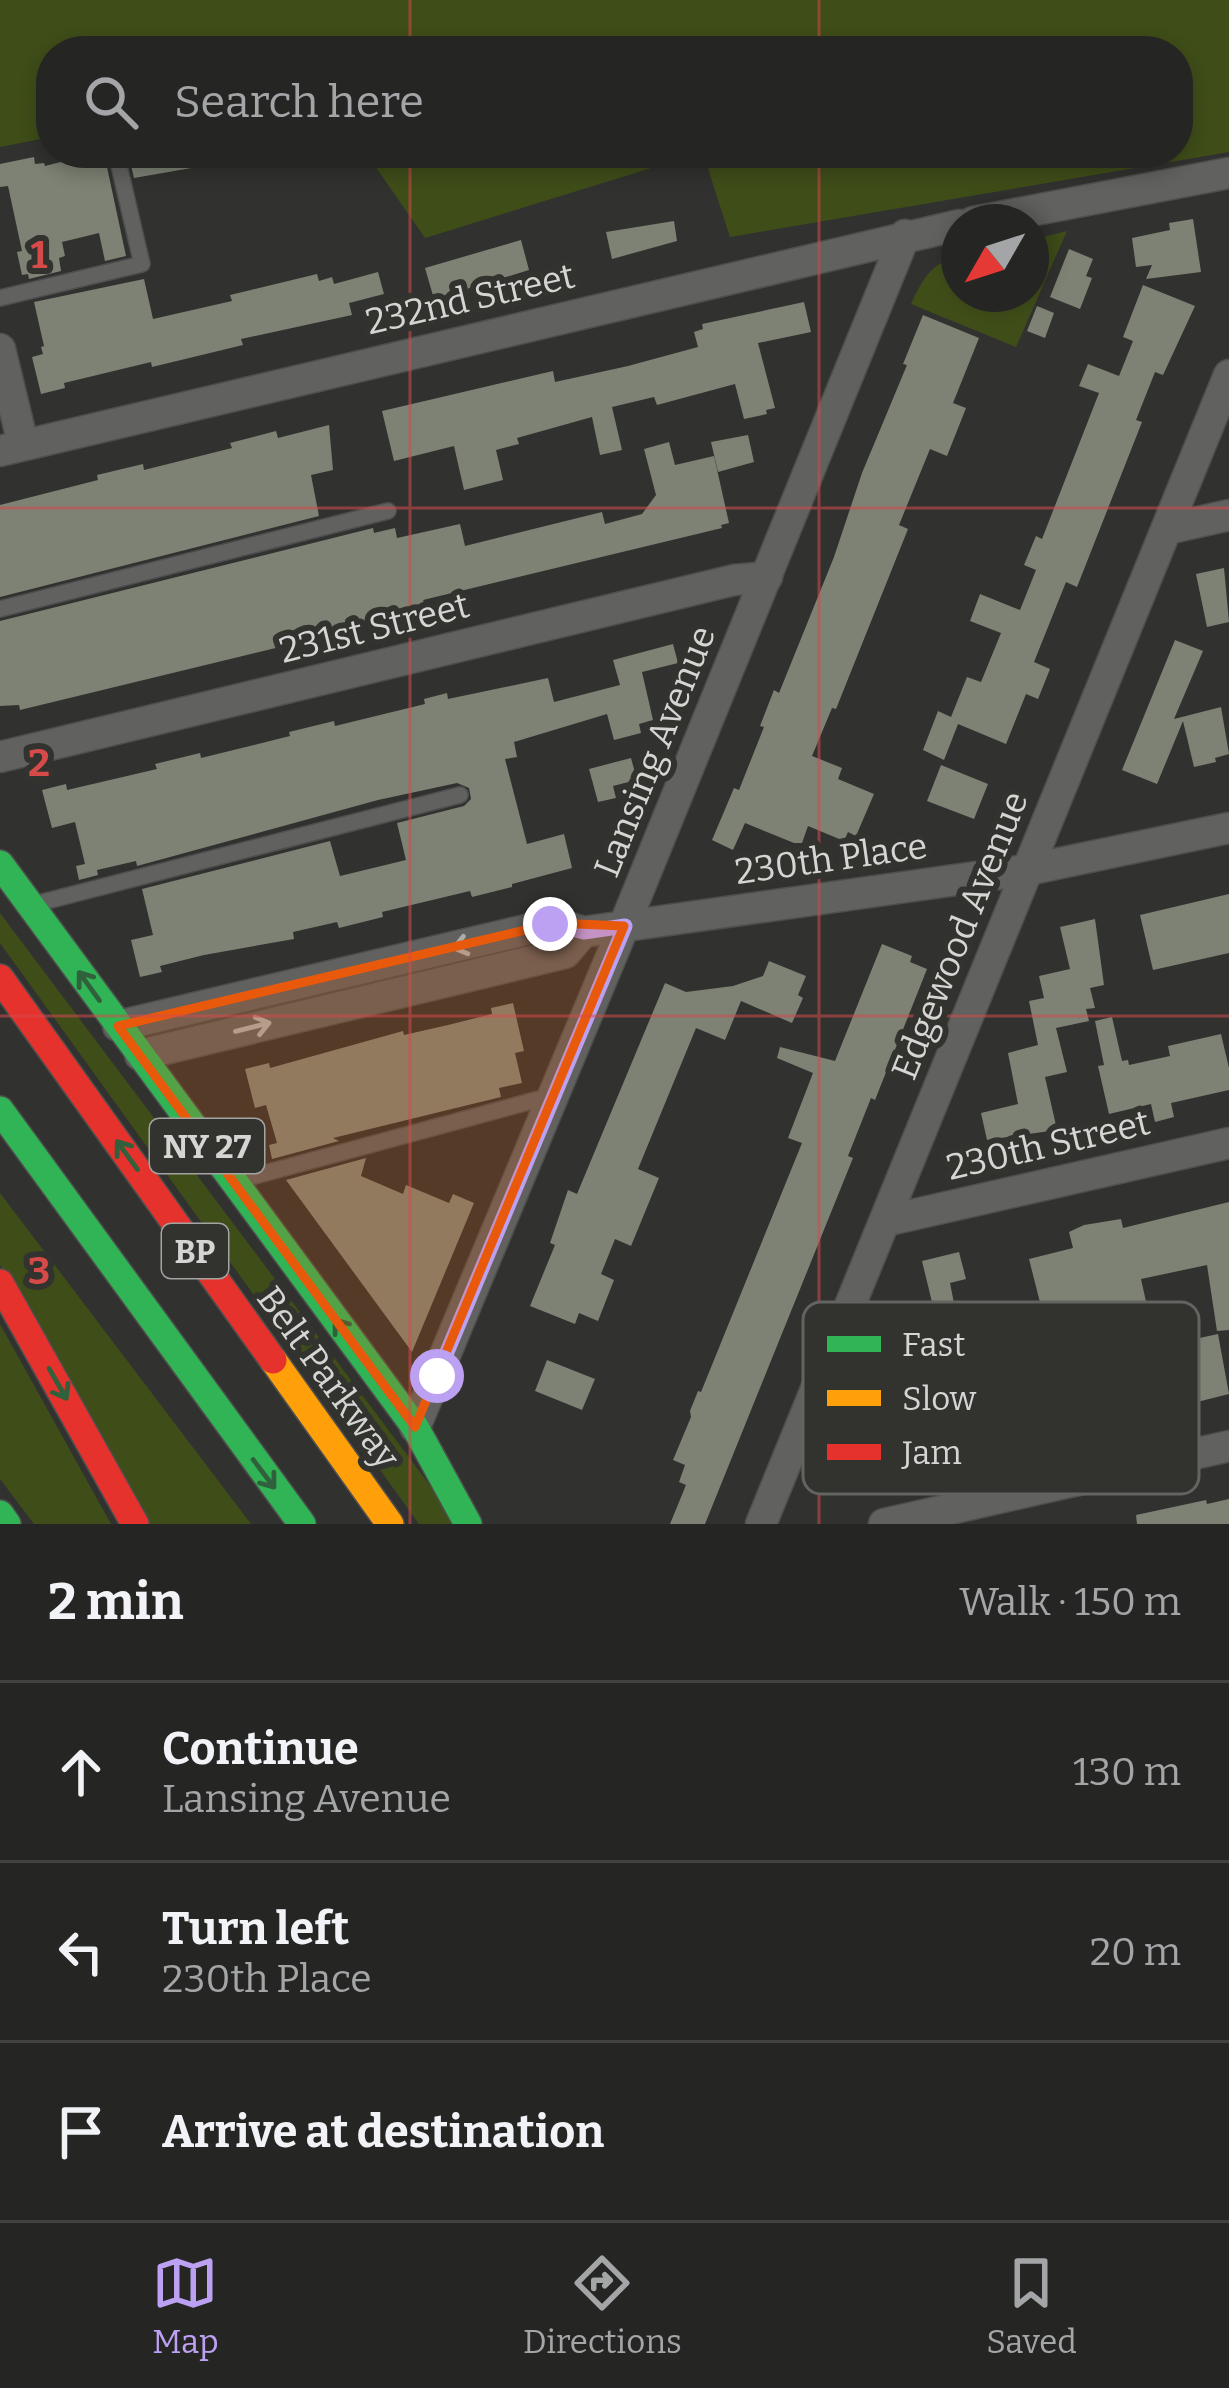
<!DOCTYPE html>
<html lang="en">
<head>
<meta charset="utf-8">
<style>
	:root { --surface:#252624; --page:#2d2e2c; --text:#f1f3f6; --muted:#a3a5a6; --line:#424341; --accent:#bca0f2 }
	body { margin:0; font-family:Bitter,serif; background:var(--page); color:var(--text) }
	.compass { position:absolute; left:941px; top:204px; width:108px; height:108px; border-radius:50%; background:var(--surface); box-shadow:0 6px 18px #0003; rotate:231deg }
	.stop { position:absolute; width:36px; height:36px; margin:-27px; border:9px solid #bca0f2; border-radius:50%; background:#fff }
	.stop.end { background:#bca0f2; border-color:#fff; box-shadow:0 3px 12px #0008 }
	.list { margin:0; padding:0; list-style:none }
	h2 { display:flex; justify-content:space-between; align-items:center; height:156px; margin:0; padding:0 48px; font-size:51px }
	h2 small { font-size:39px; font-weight:400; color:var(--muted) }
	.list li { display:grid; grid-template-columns:78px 1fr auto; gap:36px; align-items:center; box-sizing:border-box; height:180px; padding:0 48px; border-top:3px solid var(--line) }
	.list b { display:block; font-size:45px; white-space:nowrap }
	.list p { margin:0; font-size:39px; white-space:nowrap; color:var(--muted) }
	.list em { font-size:39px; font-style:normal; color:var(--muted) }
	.icon { flex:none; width:66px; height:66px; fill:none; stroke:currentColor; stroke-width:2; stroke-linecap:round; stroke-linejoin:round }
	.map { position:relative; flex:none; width:1229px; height:1524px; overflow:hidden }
	.search { position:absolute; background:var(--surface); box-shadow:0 6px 18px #0003; left:36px; right:36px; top:36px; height:132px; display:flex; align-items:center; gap:30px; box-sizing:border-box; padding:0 42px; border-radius:48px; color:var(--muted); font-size:45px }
	.sheet { height:696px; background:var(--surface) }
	nav { display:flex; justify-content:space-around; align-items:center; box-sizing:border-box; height:168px; border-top:3px solid var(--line); background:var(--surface); font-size:33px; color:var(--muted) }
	nav a { display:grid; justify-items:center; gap:6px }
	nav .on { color:var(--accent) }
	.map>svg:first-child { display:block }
</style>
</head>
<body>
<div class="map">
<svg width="1229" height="1524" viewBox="0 0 1229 1524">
	<rect width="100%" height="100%" fill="#313230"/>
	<g fill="#3f4d19">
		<path d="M0,0H1229V152L730,237L703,153H1178V51H51V137L0,147Z"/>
		<path d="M366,153H700L425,238Z"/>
		<path d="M1067,231L1016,347L911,304C923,279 930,263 959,257V294H1031V240Z"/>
		<path d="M0,913L459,1524H419L0,943Z"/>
		<path d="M0,1193L251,1524H143L0,1265Z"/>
		<path d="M0,1324L111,1524H34L0,1479Z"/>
	</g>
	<g fill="#7d8274">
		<path d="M96,153H104L126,256L105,261L99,233L62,242L65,256L59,258L61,271L29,279L28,274L22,275L17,252L22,251L8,186L0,187V164L34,157L35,164L44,163L45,166Z"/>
		<path d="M128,153H219L220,163L134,178Z"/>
		<path d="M1193,219L1201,272L1146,279L1152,265L1136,267L1132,238L1170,230L1169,223Z"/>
		<path d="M674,221L677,241L612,259L606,232Z"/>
		<path d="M521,240L529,270L434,299L425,268Z"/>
		<path d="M1069,249L1093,259L1086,276L1092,278L1080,309L1050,297Z"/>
		<path d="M378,272L384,294L349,303L352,315L241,339L243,345L152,367L151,362L64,383L65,388L41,394L32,357L43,354L41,347L44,346L34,302L144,279L153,319L232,301L230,295L317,274L319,281L332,277L334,284Z"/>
		<path d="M1143,285L1195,306L1163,375L1155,372L1136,420L1142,422L1077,587L1066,582L1034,662L1050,669L1038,699L1026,694L1006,744L958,724L944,760L923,750L938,711L951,717L967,677L981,682L1001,633L970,621L980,594L1020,610L1036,570L1024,565L1036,536L1042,539L1099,393L1079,386L1088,364L1119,376L1133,341L1123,337Z"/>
		<path d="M804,302L811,332L758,343L775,408L766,410L767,414L744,419L735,384L657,405L654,397L612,407L622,450L600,455L592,417L517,438L519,444L496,450L503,480L464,490L454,446L394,461L382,411L553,371L555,382L628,366L698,347L694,332L703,329L702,324Z"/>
		<path d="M1037,306L1054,313L1045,338L1027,331Z"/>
		<path d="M923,315L979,338L953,403L966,408L947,456L930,449L899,525L908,529L836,709L832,708L812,756L842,768L838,779L874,794L856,836L848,832L844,841L808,826L802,843H794L745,823L733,850L712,840L734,788L739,790L764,727L760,726L774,690L779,693L834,557L862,473L907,365L903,364Z"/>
		<path d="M329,425L333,470L311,475L319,516L0,597V505L98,480L97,475L143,464L144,470L232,448L230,443L276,431L278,438Z"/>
		<path d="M748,435L754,462L718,472L711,442Z"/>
		<path d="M669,442L675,465L714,456L729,523L721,525L722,528L423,600L425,605L409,609L411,615L20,710L19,705L0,706V621L373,528L374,533L395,528L397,538L460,524L465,546L602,512L605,524L642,514L656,495L644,449Z"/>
		<path d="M1224,568L1229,622L1207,627L1196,574Z"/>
		<path d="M1175,640L1203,651L1174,719L1221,707L1229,754L1215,758L1216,762L1194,767L1183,721L1157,784L1122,770Z"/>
		<path d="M673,644L678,663L642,672L653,720L639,724L641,733L614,740L607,714L514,742L517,757L505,759L527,844L564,834L572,868L512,884V887L472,897L470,891L382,912L383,917L339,928L337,922L293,932L294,939L204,955L160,966L162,972L140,977L131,940L153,935L142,889L330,841L340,876L406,860L397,823L464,806L471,799L469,788L457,783L378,800L137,866L136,861L97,870L98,875L79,880L76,866L85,864L75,822L52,828L42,790L66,784L67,790L157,769L155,764L200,753L201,758L290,736L289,732L334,721L335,726L425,704L424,699L447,693L448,699L548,678L554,702L620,685L613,660Z"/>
		<path d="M631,758L637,780L613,786L616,798L598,802L589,769Z"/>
		<path d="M941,765L988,784L974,819L927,801Z"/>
		<path d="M1229,894V953L1153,970L1140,915Z"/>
		<path d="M1095,919L1104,985L1090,988L1095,1008L1086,1009L1089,1021L1056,1028L1067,1072L1045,1077L1057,1130L987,1140L981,1113L1018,1104L1008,1053L1038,1045L1029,1001L1044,998L1039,976L1070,969L1060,927Z"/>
		<path d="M882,944L912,956L910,962L927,969L875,1100L871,1098L848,1156L853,1158L705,1524H670L686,1485L679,1482L685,1465L673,1460L691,1417L690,1411L698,1391L701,1392L802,1143L788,1138L813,1073L777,1058L780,1047L835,1061Z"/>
		<path d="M769,961L806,976L798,995L803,998L792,1023L741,1001L725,1040L696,1028L638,1169L659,1178L631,1246L615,1239L601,1274L614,1280L598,1321L579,1313L575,1324L530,1306L555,1245L550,1243L568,1190L577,1194L665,983L686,992L733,986L763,976Z"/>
		<path d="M513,1003L524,1051L515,1053L522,1083L499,1088L501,1097L333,1138L339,1141L272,1159L269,1145L277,1143L266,1105L255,1108L245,1069L269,1063L270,1068L403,1031L404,1035L448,1025L492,1014L491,1008Z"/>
		<path d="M1112,1017L1122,1061L1128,1060L1129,1065L1170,1056L1168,1046L1221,1034L1229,1068V1090L1171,1103L1174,1117L1155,1122L1151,1104L1109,1114L1098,1066L1104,1065L1095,1021Z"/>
		<path d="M366,1158L361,1176L403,1194L406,1185L449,1203L453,1194L474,1203L412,1352L286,1180Z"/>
		<path d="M1229,1202V1330L1217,1331L1207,1265L1141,1279L1147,1306L1086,1325L1084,1317L1047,1330L1029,1259L1073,1248L1069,1232L1084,1225L1121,1219L1123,1228Z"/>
		<path d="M959,1252L966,1279L950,1283L960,1333L1003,1322L1007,1341L933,1358L939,1380L919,1385L933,1441L950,1437L954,1457L890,1472L891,1477L843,1486L838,1464L868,1457L861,1407L891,1400L882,1365L900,1361L898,1355L912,1352L904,1314L921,1311L920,1305L932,1302L922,1261Z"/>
		<path d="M1218,1334L1229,1394L1093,1428L992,1447L982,1402L1033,1390L1030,1379L1060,1373L1061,1377L1128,1360L1130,1366L1198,1350L1195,1339Z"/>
		<path d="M547,1360L595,1379L582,1410L535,1391Z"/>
		<path d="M1229,1499V1524H1137L1136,1515L1206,1500L1207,1504Z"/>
	</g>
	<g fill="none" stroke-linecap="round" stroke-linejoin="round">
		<g stroke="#4e4f4d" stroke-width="18">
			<g id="lane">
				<path d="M0,298L142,264L116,153"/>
				<path d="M0,609L388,511"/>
				<path d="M39,903L460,795"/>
				<path d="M247,1178L554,1095"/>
			</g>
		</g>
		<g stroke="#4e4f4d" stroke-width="33">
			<g id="street">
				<path d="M973,222L1229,173"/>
				<path d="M0,349L23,444"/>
				<path d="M0,451L959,225"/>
				<path d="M1167,529L1229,515"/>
				<path d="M0,757L734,580L767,577"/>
				<path d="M118,1026L555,923L583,932L1027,870L1229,828"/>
				<path d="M140,1055L565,953L583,932"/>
				<path d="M885,1221L1229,1143"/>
				<path d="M415,1427L624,926L905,235"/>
				<path d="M761,1524L1229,375"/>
				<path d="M884,1524L1229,1446"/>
			</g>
		</g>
		<g stroke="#4e4f4d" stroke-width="30">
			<g id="fast">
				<path d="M0,864L415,1427L468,1524"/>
				<path d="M0,1110L302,1524"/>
				<path d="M0,1514L7,1524"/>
			</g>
		</g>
		<g stroke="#4e4f4d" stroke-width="30">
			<path id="slow" d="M273,1360L390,1524"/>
		</g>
		<g stroke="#4e4f4d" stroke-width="30">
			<g id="jam">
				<path d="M0,978L273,1360"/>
				<path d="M0,1283L135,1524"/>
			</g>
		</g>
		<use href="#lane" stroke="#616160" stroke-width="15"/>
		<use href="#street" stroke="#616160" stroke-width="30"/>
		<use href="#fast" stroke="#30b455" stroke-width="27"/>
		<use href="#slow" stroke="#ff9f0a" stroke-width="27"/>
		<use href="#jam" stroke="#e5322d" stroke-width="27"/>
	</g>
	<defs><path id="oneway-shaft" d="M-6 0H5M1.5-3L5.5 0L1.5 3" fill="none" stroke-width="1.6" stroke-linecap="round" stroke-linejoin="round" transform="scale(3)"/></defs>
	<g stroke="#acadab">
		<use href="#oneway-shaft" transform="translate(470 944) rotate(166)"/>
		<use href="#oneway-shaft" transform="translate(253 1027) rotate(-14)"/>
	</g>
	<g stroke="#31603c">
		<use href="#oneway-shaft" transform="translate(89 986) rotate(-126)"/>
		<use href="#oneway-shaft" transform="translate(127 1155) rotate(-126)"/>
		<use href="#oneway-shaft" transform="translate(345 1333) rotate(-127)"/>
		<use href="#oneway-shaft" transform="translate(58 1384) rotate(60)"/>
		<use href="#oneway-shaft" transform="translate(264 1474) rotate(53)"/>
	</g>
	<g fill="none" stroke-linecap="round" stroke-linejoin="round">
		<path stroke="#bca0f2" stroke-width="15" d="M437,1376L625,926L584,932L550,924"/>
	</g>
	<path fill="#e8590c" fill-opacity="0.2" stroke="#e8590c" stroke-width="9" stroke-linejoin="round" d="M555,923L624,926L415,1427L118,1026Z"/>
	<path fill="none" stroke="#d64b4a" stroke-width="3" stroke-opacity="0.55" d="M410,0V51M819,0V51M410,153V1524M819,153V1524M0,508H1229M0,1016H1229"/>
	<g text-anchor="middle" stroke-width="12" stroke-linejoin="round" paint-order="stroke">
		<g fill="#32332f" stroke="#a4a5a2" stroke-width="3">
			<rect x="150" y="1119" width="114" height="54" rx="9"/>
			<rect x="162" y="1224" width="66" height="54" rx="9"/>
		</g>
		<g font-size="33" font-weight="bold" fill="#d5d6d4">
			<text x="207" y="1158">NY 27</text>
			<text x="195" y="1263">BP</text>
		</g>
		<g font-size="36" fill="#d5d6d4" stroke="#32332f">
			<text transform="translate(470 298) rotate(-13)" y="13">232nd Street</text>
			<text transform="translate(374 627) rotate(-14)" y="13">231st Street</text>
			<text transform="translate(654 751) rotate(-68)" y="13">Lansing Avenue</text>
			<text transform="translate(831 858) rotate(-8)" y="13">230th Place</text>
			<text transform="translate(959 935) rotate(-68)" y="13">Edgewood Avenue</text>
			<text transform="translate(1048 1144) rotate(-13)" y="13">230th Street</text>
			<text transform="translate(329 1377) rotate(54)" y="13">Belt Parkway</text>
		</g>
	</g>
	<rect x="803" y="1302" width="396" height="192" rx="18" fill="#32332f" stroke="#636461" stroke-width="3"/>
	<rect x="827" y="1336" width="54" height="16" fill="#30b455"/>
	<rect x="827" y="1390" width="54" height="16" fill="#ff9f0a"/>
	<rect x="827" y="1444" width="54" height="16" fill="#e5322d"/>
	<g font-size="33" fill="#d5d6d4">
		<text x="902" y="1356">Fast</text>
		<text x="902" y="1410">Slow</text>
		<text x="902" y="1464">Jam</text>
	</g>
	<g font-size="39" text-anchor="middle" font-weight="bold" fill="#d64b4a" stroke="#32332f" stroke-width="12" stroke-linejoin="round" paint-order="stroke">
		<text x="39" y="268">1</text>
		<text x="39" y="776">2</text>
		<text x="39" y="1284">3</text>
	</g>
</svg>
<svg class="compass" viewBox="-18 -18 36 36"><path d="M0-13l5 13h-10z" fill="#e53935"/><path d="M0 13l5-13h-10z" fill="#a3a5a6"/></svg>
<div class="stop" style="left:437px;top:1376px"></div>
<div class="stop end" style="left:550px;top:924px"></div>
<div class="search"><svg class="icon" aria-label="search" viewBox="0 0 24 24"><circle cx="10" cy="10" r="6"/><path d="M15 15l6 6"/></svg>Search here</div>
</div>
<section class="sheet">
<h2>2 min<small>Walk · 150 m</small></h2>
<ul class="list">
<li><svg class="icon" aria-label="ahead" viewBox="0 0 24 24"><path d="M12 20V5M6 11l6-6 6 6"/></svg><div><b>Continue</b><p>Lansing Avenue</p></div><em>130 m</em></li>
<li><svg class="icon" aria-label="left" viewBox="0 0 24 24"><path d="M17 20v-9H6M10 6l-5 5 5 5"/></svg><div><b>Turn left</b><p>230th Place</p></div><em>20 m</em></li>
<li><svg class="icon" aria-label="arrive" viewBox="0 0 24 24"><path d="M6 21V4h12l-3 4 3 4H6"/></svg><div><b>Arrive at destination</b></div></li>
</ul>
</section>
<nav>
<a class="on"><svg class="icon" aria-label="map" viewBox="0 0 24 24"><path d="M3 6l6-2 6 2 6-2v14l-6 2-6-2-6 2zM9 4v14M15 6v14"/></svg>Map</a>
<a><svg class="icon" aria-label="directions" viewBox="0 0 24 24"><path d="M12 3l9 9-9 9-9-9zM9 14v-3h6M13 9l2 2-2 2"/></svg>Directions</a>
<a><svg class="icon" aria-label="saved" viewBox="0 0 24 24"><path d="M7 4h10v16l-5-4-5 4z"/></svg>Saved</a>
</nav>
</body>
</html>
